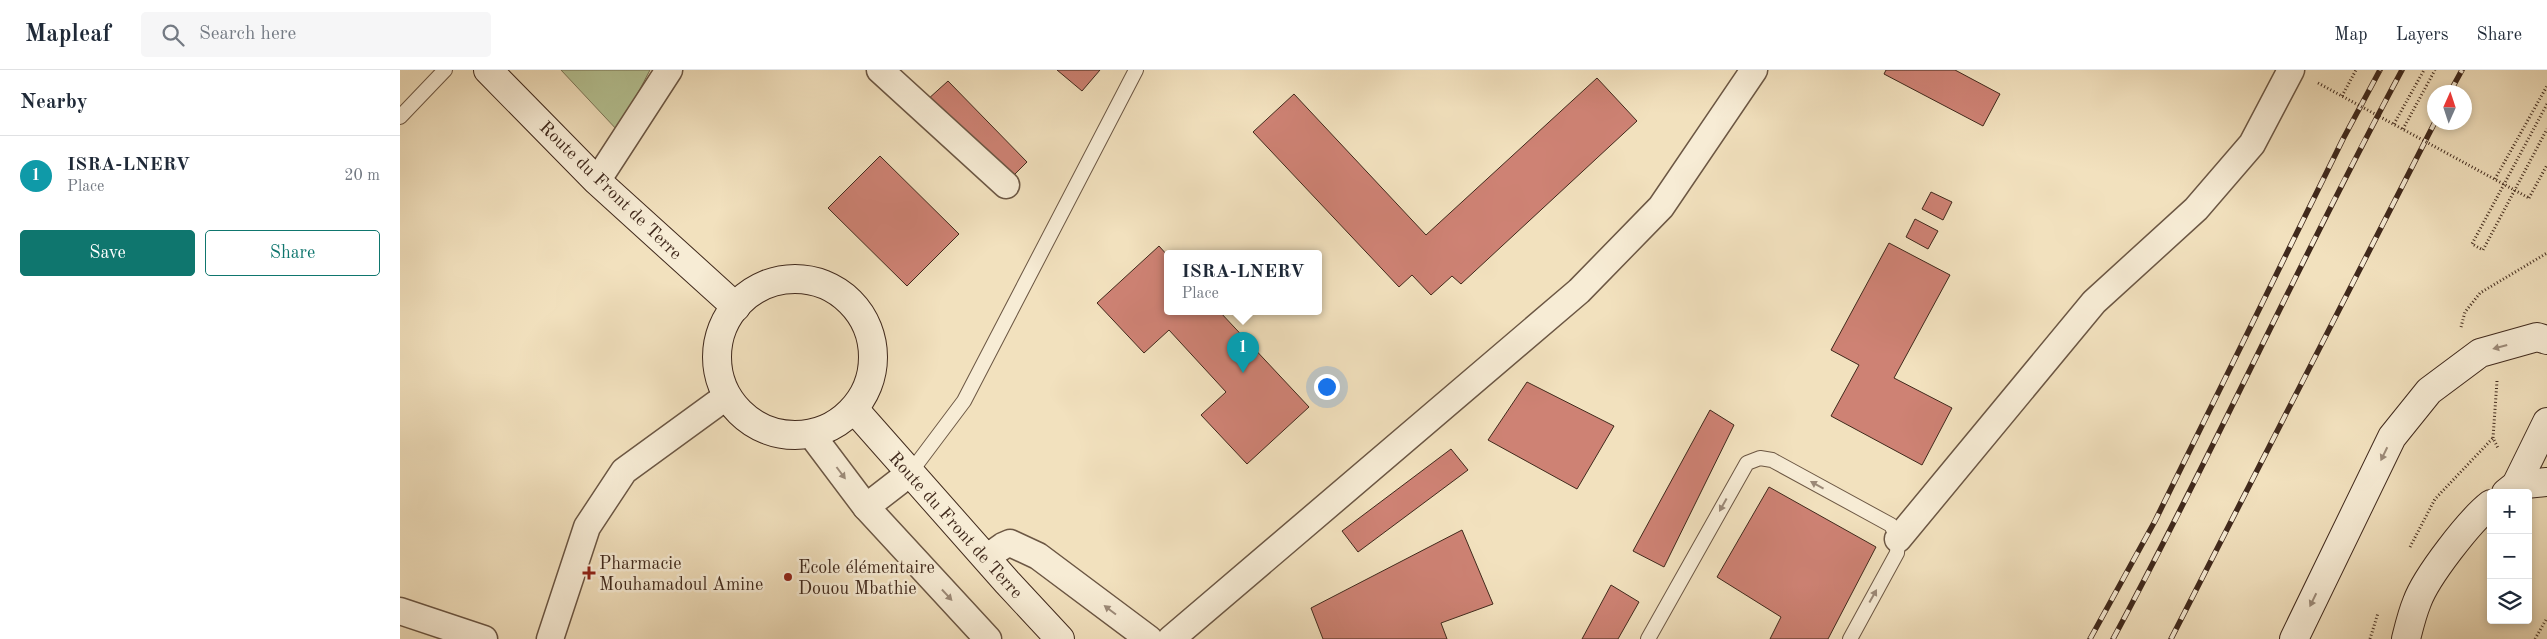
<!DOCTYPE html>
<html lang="en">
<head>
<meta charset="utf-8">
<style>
	:root { --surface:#fff; --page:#f6f6f7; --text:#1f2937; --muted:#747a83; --line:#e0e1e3; --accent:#0f766e }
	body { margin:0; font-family:"Old Standard TT",serif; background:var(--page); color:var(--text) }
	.controls { position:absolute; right:15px; bottom:15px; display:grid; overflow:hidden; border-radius:5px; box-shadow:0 2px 8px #0003 }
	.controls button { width:45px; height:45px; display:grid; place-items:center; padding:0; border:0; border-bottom:1px solid var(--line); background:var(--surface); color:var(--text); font:25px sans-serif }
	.compass { position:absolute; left:2027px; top:15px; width:45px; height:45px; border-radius:50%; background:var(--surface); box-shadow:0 2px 8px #0003; rotate:3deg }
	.you { position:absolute; left:926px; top:316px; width:18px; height:18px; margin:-12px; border:4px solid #fff; border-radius:50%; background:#1a73e8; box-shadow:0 0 0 8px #1a73e833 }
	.badge { display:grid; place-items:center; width:32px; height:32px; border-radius:50%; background:var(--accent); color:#fff; font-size:16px; font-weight:700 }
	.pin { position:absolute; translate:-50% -41px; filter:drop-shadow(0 1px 2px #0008) }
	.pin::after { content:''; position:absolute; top:26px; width:18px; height:15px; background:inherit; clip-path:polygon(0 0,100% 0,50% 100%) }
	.popup { position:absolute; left:764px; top:180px; width:158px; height:65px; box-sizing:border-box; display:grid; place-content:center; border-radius:5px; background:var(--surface); filter:drop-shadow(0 1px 4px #0005); font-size:16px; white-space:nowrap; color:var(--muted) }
	.popup b { font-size:19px; color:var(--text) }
	.popup::after { content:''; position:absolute; left:50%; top:100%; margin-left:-10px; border:10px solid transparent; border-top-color:var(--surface) }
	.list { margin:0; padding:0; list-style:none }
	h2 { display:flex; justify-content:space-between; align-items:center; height:65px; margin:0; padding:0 20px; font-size:21px }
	h2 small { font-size:16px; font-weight:400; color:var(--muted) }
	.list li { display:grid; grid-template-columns:32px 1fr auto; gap:15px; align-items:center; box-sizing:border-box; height:80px; padding:0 20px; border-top:1px solid var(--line) }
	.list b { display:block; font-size:19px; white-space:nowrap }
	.list p { margin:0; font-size:16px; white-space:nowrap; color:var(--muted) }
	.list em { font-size:16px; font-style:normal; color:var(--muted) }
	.actions { display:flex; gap:10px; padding:15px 20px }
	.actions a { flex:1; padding:11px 0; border:1px solid var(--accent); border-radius:5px; text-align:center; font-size:18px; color:var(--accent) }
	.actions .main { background:var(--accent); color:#fff }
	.icon { flex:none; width:28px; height:28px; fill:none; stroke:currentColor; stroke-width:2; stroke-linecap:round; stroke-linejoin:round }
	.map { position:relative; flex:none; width:2147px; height:569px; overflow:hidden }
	header { display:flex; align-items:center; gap:30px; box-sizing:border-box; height:70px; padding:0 25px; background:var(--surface); border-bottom:1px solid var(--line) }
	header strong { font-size:24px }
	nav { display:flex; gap:28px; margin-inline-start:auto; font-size:18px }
	.search { width:350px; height:45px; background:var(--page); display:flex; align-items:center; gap:12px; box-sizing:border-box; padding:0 18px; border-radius:5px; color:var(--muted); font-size:19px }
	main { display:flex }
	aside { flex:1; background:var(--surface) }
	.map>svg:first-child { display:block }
</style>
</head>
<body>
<header>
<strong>Mapleaf</strong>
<div class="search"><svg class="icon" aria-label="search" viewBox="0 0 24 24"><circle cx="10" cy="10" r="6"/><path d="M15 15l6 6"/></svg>Search here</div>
<nav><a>Map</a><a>Layers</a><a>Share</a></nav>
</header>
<main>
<aside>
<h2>Nearby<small></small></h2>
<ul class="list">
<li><span class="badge" style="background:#0f9aa8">1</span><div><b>ISRA-LNERV</b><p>Place</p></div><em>20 m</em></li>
</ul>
<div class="actions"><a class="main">Save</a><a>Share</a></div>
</aside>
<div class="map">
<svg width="2147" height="569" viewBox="0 0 2147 569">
	<rect width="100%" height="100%" fill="#f2e1be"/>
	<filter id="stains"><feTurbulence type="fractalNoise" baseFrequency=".004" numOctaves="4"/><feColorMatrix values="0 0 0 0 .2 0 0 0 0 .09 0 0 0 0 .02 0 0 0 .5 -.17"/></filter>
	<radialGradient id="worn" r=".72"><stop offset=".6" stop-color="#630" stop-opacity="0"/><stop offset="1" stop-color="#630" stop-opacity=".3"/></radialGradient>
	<path fill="#b6c495" stroke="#7b7658" d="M161,0H250L218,61Z"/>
	<g fill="#ce8274" stroke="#40291c">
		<path d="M657,0H700L682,21Z"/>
		<path d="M1486,0H1555L1600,24L1583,56L1484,4Z"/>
		<path d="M1197,8L1237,51L1061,214L1052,206L1031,225L1012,205L999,217L853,62L894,24L1026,165Z"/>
		<path d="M548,11L627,92L607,112L527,30Z"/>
		<path d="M480,86L559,164L507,216L428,138Z"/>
		<path d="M1531,122L1552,132L1543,150L1522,139Z"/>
		<path d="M1515,149L1538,161L1528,179L1506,167Z"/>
		<path d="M1489,173L1550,205L1494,308L1552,338L1522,395L1431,346L1459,295L1431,280Z"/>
		<path d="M759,176L768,186V242H820L909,337L847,394L801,345L826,322L769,260L744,283L697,233Z"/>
		<path d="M1127,312L1214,356L1177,419L1088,370Z"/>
		<path d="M1310,340L1334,355L1264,497L1233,481Z"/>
		<path d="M1051,379L1068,400L958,482L942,461Z"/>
		<path d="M1369,417L1476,477L1428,569H1370L1381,547L1317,507Z"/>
		<path d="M1062,460L1093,534L1041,553L1047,569H923L911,538Z"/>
		<path d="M1211,515L1239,532L1218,569H1182Z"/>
	</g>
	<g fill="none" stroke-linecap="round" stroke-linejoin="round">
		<g stroke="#6c5744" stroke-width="16">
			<g id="service">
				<path d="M0,47L45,0"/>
				<path d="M510,403L564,331L736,0"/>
				<path d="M1248,569L1347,393L1360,388L1372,390L1491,455L1498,469L1497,483L1450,569"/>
			</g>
		</g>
		<g stroke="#6c5744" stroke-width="29">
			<g id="minor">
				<path d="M480,0L606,115"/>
				<path d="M197,111L269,0"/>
				<path d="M411,364L466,437L588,569"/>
				<path d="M466,437L510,403"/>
				<path d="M1498,469L1694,232L1796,139L1852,74L1891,0"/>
				<path d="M586,488L603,476L610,473L638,486L749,569"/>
				<path d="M0,541L84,569"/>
				<path d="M150,569L187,457L224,401L327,326"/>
				<path d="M771,569L1179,221L1261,137L1354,0"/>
			</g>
		</g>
		<g stroke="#40291c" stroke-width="30">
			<g id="secondary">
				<path d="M88,0L197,111L336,237"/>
				<circle cx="395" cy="287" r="78"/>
				<path d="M454,339L607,512L660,569"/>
				<path d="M2116,415L2147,412"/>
				<path d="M2106,423L2116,415L2147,352"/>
				<path d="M1894,569L1992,367L2029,321L2080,283L2137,267L2147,270"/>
				<path d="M2006,569C2009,557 2012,544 2017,532C2026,507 2070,450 2091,434"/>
			</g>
		</g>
		<g stroke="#40291c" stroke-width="3" stroke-dasharray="1 2.5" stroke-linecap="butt">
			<path d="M1942,26L1956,0"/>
			<path d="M2147,34L2072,174L2083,180L2147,59"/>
			<path d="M1994,54L2024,0"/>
			<path d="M2003,59L2035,0"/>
			<path d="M2095,109L2147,16"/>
			<path d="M2129,128L2147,95"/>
			<path d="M2061,257L2065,242L2080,223L2147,183"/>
			<path d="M2097,311L2093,368L2098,378"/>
			<path d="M2010,477L2035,429L2093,368"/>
			<path d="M1970,569L1978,543"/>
			<path d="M2135,569L2147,548"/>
		</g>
		<use href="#service" stroke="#f7ecd5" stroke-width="14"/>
		<use href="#minor" stroke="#f7ecd5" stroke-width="26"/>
		<use href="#secondary" stroke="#f7ecd5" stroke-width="28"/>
		<g stroke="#40291c" stroke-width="5.5">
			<g id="rail">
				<path d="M2050,22L2062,0"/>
				<path d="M1690,569L1755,451L1943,69L1980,0"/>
				<path d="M1713,569C1814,382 1901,187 2002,0"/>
				<path d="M1771,569L2035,52"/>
			</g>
		</g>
		<use href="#rail" stroke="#f7ecd5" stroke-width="4" stroke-dasharray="11" stroke-linecap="butt"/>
		<path stroke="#40291c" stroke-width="3" stroke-dasharray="1 2.5" stroke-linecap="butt" d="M1918,13L2129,128"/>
	</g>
	<defs><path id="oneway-solid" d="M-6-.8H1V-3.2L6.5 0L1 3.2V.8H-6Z" transform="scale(1.25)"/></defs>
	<g fill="#9c8a78">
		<use href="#oneway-solid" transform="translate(2100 277) rotate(165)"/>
		<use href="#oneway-solid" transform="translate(1984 384) rotate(116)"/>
		<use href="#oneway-solid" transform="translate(441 403) rotate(53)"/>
		<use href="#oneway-solid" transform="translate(1417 415) rotate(-151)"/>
		<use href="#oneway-solid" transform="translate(1323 435) rotate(119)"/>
		<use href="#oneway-solid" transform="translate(547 525) rotate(47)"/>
		<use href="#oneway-solid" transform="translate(1473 526) rotate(-61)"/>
		<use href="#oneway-solid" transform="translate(1913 530) rotate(116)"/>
		<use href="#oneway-solid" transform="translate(710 540) rotate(-143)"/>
	</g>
	<g fill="#8f2418" stroke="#f7ecd5" stroke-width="2">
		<path d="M186.5 495.5h5v5h5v5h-5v5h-5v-5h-5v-5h5z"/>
		<circle cx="388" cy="507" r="5"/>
	</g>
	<g text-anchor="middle" stroke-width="5" stroke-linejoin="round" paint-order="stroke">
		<g font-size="18" fill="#40291c" stroke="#f7ecd5">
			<text transform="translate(211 120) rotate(44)" y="6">Route du Front de Terre</text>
			<text transform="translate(556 455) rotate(48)" y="6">Route du Front de Terre</text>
		</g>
		<g font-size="18" fill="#40291c" stroke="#f7ecd5" text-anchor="start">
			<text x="199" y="499">Pharmacie<tspan x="199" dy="21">Mouhamadoul Amine</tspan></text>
			<text x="398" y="503">Ecole élémentaire<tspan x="398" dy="21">Douou Mbathie</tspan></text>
		</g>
	</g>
	<rect width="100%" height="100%" filter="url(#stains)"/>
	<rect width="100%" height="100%" fill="url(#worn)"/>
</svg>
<div class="controls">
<button>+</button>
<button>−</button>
<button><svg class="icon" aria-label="layers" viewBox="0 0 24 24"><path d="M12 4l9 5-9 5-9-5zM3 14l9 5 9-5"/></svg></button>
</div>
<svg class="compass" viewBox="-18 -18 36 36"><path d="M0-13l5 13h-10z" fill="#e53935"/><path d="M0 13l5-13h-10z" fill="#747a83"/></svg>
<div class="you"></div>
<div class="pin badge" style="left:843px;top:303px;background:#0f9aa8">1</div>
<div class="popup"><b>ISRA-LNERV</b>Place</div>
</div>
</main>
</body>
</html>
